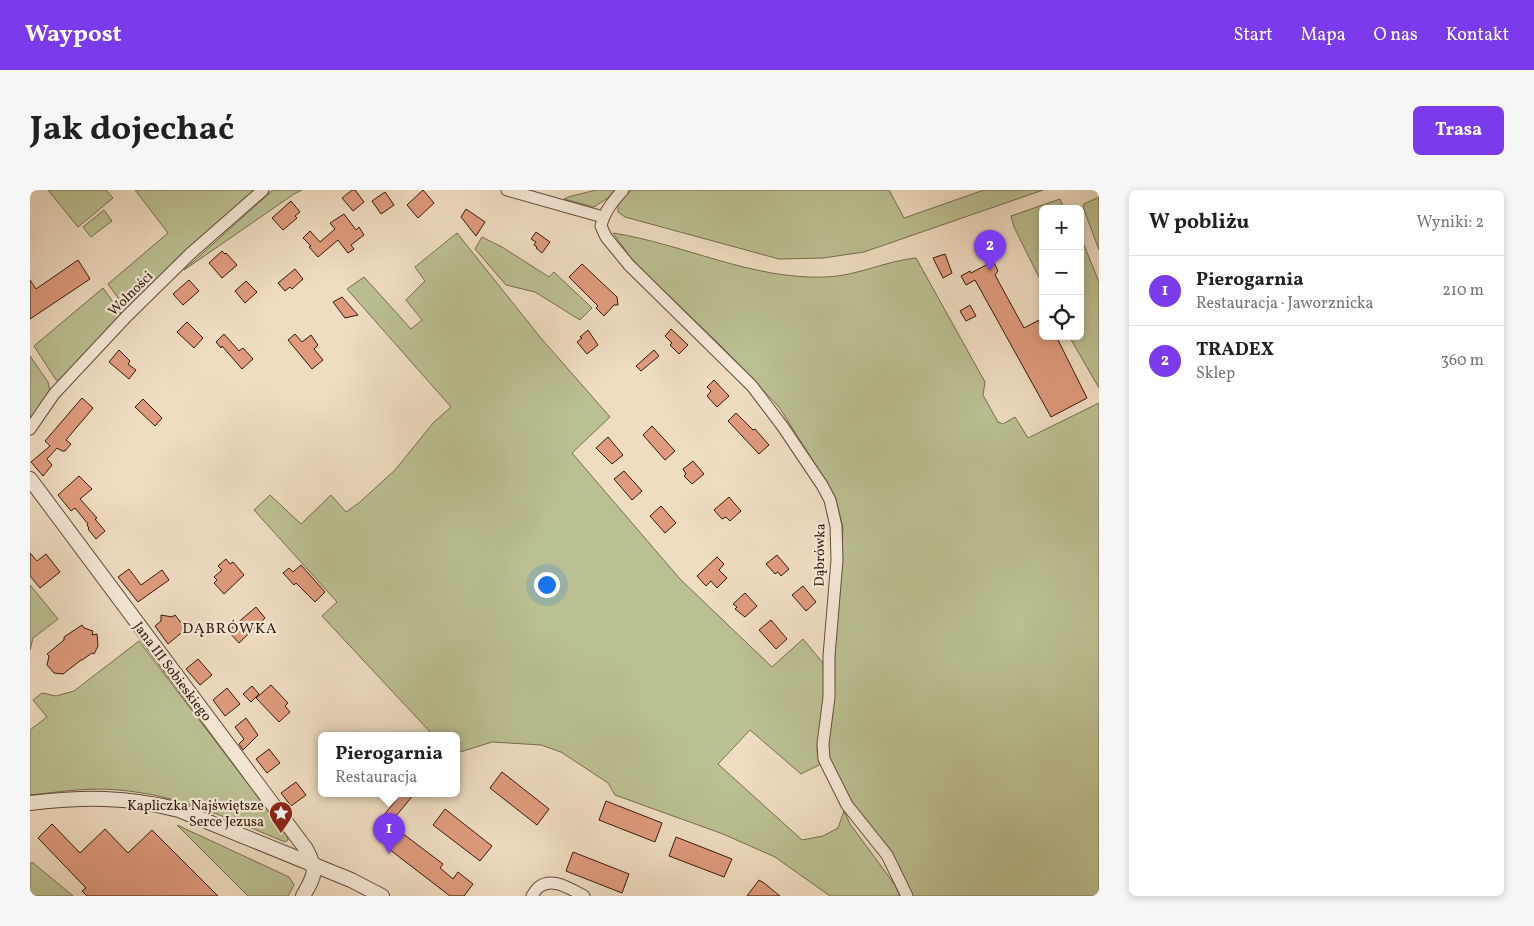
<!DOCTYPE html>
<html lang="pl">
<head>
<meta charset="utf-8">
<style>
	:root { --surface:#fff; --page:#f6f6f6; --text:#202124; --muted:#757577; --line:#e0e0e0; --accent:#7c3aed }
	body { margin:0; font-family:Vollkorn,serif; background:var(--page); color:var(--text) }
	.controls { position:absolute; right:15px; top:15px; display:grid; overflow:hidden; border-radius:8px; box-shadow:0 2px 8px #0003 }
	.controls button { width:45px; height:45px; display:grid; place-items:center; padding:0; border:0; border-bottom:1px solid var(--line); background:var(--surface); color:var(--text); font:25px sans-serif }
	.you { position:absolute; left:516px; top:394px; width:18px; height:18px; margin:-12px; border:4px solid #fff; border-radius:50%; background:#1a73e8; box-shadow:0 0 0 8px #1a73e833 }
	.badge { display:grid; place-items:center; width:32px; height:32px; border-radius:50%; background:var(--accent); color:#fff; font-size:16px; font-weight:700 }
	.pin { position:absolute; translate:-50% -41px; filter:drop-shadow(0 1px 2px #0008) }
	.pin::after { content:''; position:absolute; top:26px; width:18px; height:15px; background:inherit; clip-path:polygon(0 0,100% 0,50% 100%) }
	.popup { position:absolute; left:288px; top:542px; width:142px; height:65px; box-sizing:border-box; display:grid; place-content:center; border-radius:8px; background:var(--surface); filter:drop-shadow(0 1px 4px #0005); font-size:16px; white-space:nowrap; color:var(--muted) }
	.popup b { font-size:19px; color:var(--text) }
	.popup::after { content:''; position:absolute; left:50%; top:100%; margin-left:-10px; border:10px solid transparent; border-top-color:var(--surface) }
	.list { margin:0; padding:0; list-style:none }
	h2 { display:flex; justify-content:space-between; align-items:center; height:65px; margin:0; padding:0 20px; font-size:21px }
	h2 small { font-size:16px; font-weight:400; color:var(--muted) }
	.list li { display:grid; grid-template-columns:32px 1fr auto; gap:15px; align-items:center; box-sizing:border-box; height:70px; padding:0 20px; border-top:1px solid var(--line) }
	.list b { display:block; font-size:19px; white-space:nowrap }
	.list p { margin:0; font-size:16px; white-space:nowrap; color:var(--muted) }
	.list em { font-size:16px; font-style:normal; color:var(--muted) }
	.icon { flex:none; width:28px; height:28px; fill:none; stroke:currentColor; stroke-width:2; stroke-linecap:round; stroke-linejoin:round }
	.map { position:relative; flex:none; width:1069px; height:706px; overflow:hidden; border-radius:8px }
	header { display:flex; align-items:center; gap:30px; box-sizing:border-box; height:70px; padding:0 25px; background:var(--accent); color:#fff }
	header strong { font-size:24px }
	nav { display:flex; gap:28px; margin-inline-start:auto; font-size:18px }
	.intro { display:flex; align-items:center; justify-content:space-between; box-sizing:border-box; height:120px; padding:0 30px }
	h1 { margin:0; font-size:35px }
	.button { padding:12px 22px; border-radius:8px; background:var(--accent); color:#fff; font-size:18px; font-weight:700 }
	main { display:flex; gap:30px; padding:0 30px }
	aside { flex:1; background:var(--surface); border-radius:8px; box-shadow:0 2px 8px #0003 }
	.map>svg:first-child { display:block }
</style>
</head>
<body>
<header>
<strong>Waypost</strong>
<nav><a>Start</a><a>Mapa</a><a>O nas</a><a>Kontakt</a></nav>
</header>
<div class="intro"><h1>Jak dojechać</h1><a class="button">Trasa</a></div>
<main>
<div class="map">
<svg width="1069" height="706" viewBox="0 0 1069 706">
	<rect width="100%" height="100%" fill="#efddc2"/>
	<filter id="stains"><feTurbulence type="fractalNoise" baseFrequency=".004" numOctaves="4"/><feColorMatrix values="0 0 0 0 .2 0 0 0 0 .09 0 0 0 0 .02 0 0 0 .5 -.17"/></filter>
	<radialGradient id="worn" r=".72"><stop offset=".6" stop-color="#630" stop-opacity="0"/><stop offset="1" stop-color="#630" stop-opacity=".3"/></radialGradient>
	<g fill="#bbc092" stroke="#786c4e">
		<path d="M18,0H76L83,8L48,37Z"/>
		<path d="M105,0H225L96,119L78,94L138,43Z"/>
		<path d="M243,0H272L264,4L154,80Z"/>
		<path d="M566,0H585L579,7L564,17L534,9L538,7Z"/>
		<path d="M601,0H859L874,28L954,0H1013L834,62L793,68L749,69L595,27L588,22V15Z"/>
		<path d="M1069,7V60L1053,17L1054,14Z"/>
		<path d="M1030,9L1034,19H1013V95L984,37L981,26Z"/>
		<path d="M74,20L82,31L61,47L53,37Z"/>
		<path d="M427,43L510,147L580,227L542,263L650,389L742,477L773,449L793,473L796,496L787,560L791,574L771,584L720,540L688,574L772,650L793,646L808,638L814,621L820,634L865,695L870,706H800L745,667L693,644L585,605L578,593L531,562L511,555L462,552L427,563L426,545H403L292,426L307,412L224,320L240,305L271,334L301,305L316,322L330,312L365,280L404,232L421,217L317,99L334,87L381,139L392,130L376,110L395,91L385,77Z"/>
		<path d="M583,43C654,54 722,90 796,87C827,86 855,71 886,68L955,192L953,205L968,232L973,234L985,227L998,248L1069,213V706H883L872,685L839,646L802,577L797,560L804,484L806,425L813,338L805,306L749,217L692,157L604,72Z"/>
		<path d="M1050,45L1069,92V198L1039,146H1050Z"/>
		<path d="M452,47L472,57L519,87L524,82L562,118L550,130L505,102L476,95L445,59Z"/>
		<path d="M73,98L91,123L90,127L31,190H26L4,156Z"/>
		<path d="M0,166L18,192L20,201L2,227L0,226Z"/>
		<path d="M0,395L28,429L3,448L0,460Z"/>
		<path d="M109,451L257,645L258,650L255,652C199,629 150,605 88,600C59,597 29,602 0,605V540L17,527L3,510L12,503L26,506L44,501Z"/>
		<path d="M147,635L259,687L264,695L258,706H218Z"/>
		<path d="M2,672L43,706H0V674Z"/>
	</g>
	<g fill="#e09b7e" stroke="#35190b">
		<path d="M322,0H325L334,12L323,21L312,8Z"/>
		<path d="M393,0L404,13L388,28L377,15Z"/>
		<path d="M355,2L364,15L351,24L342,11Z"/>
		<path d="M261,11L270,22L265,26L267,28L253,40L242,28Z"/>
		<path d="M436,19L455,32L446,46L431,27Z"/>
		<path d="M314,24L326,40L329,37L334,45L321,55L324,59L318,63L308,50L288,67L279,57L281,56L273,48L280,41L290,52L305,39L300,33Z"/>
		<path d="M506,42L520,52L512,63L506,58L507,57L504,55L506,52L501,49Z"/>
		<path d="M192,61L195,64L196,63L207,75L192,88L179,73Z"/>
		<path d="M915,64L922,83L913,88L903,68Z"/>
		<path d="M48,70L60,89L0,129V90L6,99Z"/>
		<path d="M964,73L968,81L965,85L994,138L1013,128V146H1026L1057,208L1021,227L945,90L936,95L931,86L940,81L941,83L958,74L959,75Z"/>
		<path d="M552,74L587,107L588,115H584L574,126L566,118L568,116L539,87Z"/>
		<path d="M265,79L273,89L262,99L260,97L255,101L248,93Z"/>
		<path d="M159,90L169,101L153,115L143,104Z"/>
		<path d="M216,91L227,102L215,113L205,101Z"/>
		<path d="M312,107L328,125L315,128L303,112Z"/>
		<path d="M940,115L946,126L936,131L930,121Z"/>
		<path d="M157,132L173,148L164,158L147,142Z"/>
		<path d="M641,139L658,155L649,164L640,155L642,153L635,146Z"/>
		<path d="M558,140L568,155L557,164L547,152L552,148L550,147Z"/>
		<path d="M194,144L209,161L213,158L223,169L212,179L192,156L191,158L186,152Z"/>
		<path d="M265,144L272,152L281,145L288,155L284,159L293,170L282,179L258,150Z"/>
		<path d="M89,160L100,171L98,174L106,180L99,189L79,172Z"/>
		<path d="M624,160L629,166L611,181L606,176Z"/>
		<path d="M684,190L699,206L687,217L677,206L681,201L677,197Z"/>
		<path d="M52,208L63,218L36,250L41,254L35,261H32L27,258L17,269L22,275L13,286L1,272L20,256L15,251Z"/>
		<path d="M113,209L132,228L125,236L105,217Z"/>
		<path d="M706,223L723,240L725,239L739,255L729,264L698,231Z"/>
		<path d="M622,236L645,261L635,270L613,245Z"/>
		<path d="M578,247L593,265L582,274L566,258Z"/>
		<path d="M663,271L674,284L662,294L654,286L656,284L653,279Z"/>
		<path d="M594,281L612,301L602,310L584,289Z"/>
		<path d="M49,286L62,299L50,309L67,328L65,329L75,341L66,349L58,339L59,338L57,335L58,334L45,318L41,321L28,305Z"/>
		<path d="M699,307L711,321L700,331L696,327L692,329L684,320Z"/>
		<path d="M631,316L646,333L635,343L620,326Z"/>
		<path d="M0,363L7,371L16,364L30,382L10,398L0,386Z"/>
		<path d="M747,365L759,379L751,386L748,382L745,384L736,374Z"/>
		<path d="M687,367L694,374L689,380L697,388L687,398L681,391L676,396L667,386Z"/>
		<path d="M196,369L200,374L203,372L214,385L194,404L184,393L187,390L184,387L192,380L188,376Z"/>
		<path d="M271,375L295,402L285,412L266,393L264,395L253,383L259,378L263,382Z"/>
		<path d="M99,379L111,395L132,380L139,390L108,412L88,387Z"/>
		<path d="M773,396L786,412L776,421L762,405Z"/>
		<path d="M715,403L727,416L715,427L705,419L707,417L703,414Z"/>
		<path d="M226,417L235,428L209,453L198,441Z"/>
		<path d="M131,425L142,427L145,425L156,439L138,454L125,436L131,431Z"/>
		<path d="M741,430L757,449L746,459L729,440Z"/>
		<path d="M52,435L54,438L63,441L62,445L67,444L68,456L64,464L62,463L52,470H51L33,484L24,483L17,475L19,466L17,464L34,450V447Z"/>
		<path d="M168,469L182,485L170,495L156,479Z"/>
		<path d="M241,495L258,513L255,516L260,522L249,532L226,508Z"/>
		<path d="M222,496L229,504L221,512L213,504Z"/>
		<path d="M197,498L210,514L195,526L183,510Z"/>
		<path d="M216,528L228,545L213,560L209,554L214,549L205,537Z"/>
		<path d="M239,559L250,573L237,583L226,569Z"/>
		<path d="M472,582L519,619L507,635L460,598Z"/>
		<path d="M266,592L276,605L261,616L251,603Z"/>
		<path d="M372,603H385L361,632L353,626Z"/>
		<path d="M576,611L632,633L625,652L569,630Z"/>
		<path d="M415,619L462,656L450,671L403,635Z"/>
		<path d="M22,634L50,663L75,639L98,663L122,640L188,706H57L52,701L56,698L8,648Z"/>
		<path d="M368,640L413,674L410,678L423,689L428,682L443,694L434,706H420L355,656Z"/>
		<path d="M646,647L702,669L694,687L639,666Z"/>
		<path d="M543,662L599,684L592,703L536,681Z"/>
		<path d="M729,690L734,693L750,706H717Z"/>
	</g>
	<g fill="none" stroke-linecap="round" stroke-linejoin="round">
		<g stroke="#644a39" stroke-width="13">
			<g id="minor">
				<path d="M477,0L573,27"/>
				<path d="M593,0C583,11 574,22 571,36L576,47L599,75L722,196L753,237L792,295L800,310L806,336L807,370L799,466V507L793,554L794,569L817,615L857,665L877,706"/>
				<path d="M0,239L24,204L97,126L160,64L233,0"/>
				<path d="M502,706C504,703 506,699 509,697C522,686 542,700 554,706"/>
			</g>
		</g>
		<g stroke="#644a39" stroke-width="16">
			<g id="tertiary">
				<path d="M0,289L276,659C288,681 285,685 273,706"/>
				<path d="M0,613C54,607 96,606 149,620L321,690L352,706"/>
			</g>
		</g>
		<use href="#minor" stroke="#f5e9d7" stroke-width="11"/>
		<use href="#tertiary" stroke="#f5e9d7" stroke-width="14"/>
	</g>
	<defs>
		<g id="sight-pin" transform="scale(1.25)"><path d="M0 17L-7.5 6A9.5 9.5 0 1 1 7.5 6Z" fill="#8f2418" stroke="#f5e9d7"/><path d="M0-6L1.8-2.2L6-1.7L2.9 1.2L3.7 5.4L0 3.3L-3.7 5.4L-2.9 1.2L-6-1.7L-1.8-2.2Z" fill="#fff"/></g>
	</defs>
	<g fill-rule="evenodd">
		<use href="#sight-pin" x="251" y="623"/>
	</g>
	<g text-anchor="middle" stroke-width="4.5" stroke-linejoin="round" paint-order="stroke">
		<g font-size="14" fill="#35190b" stroke="#f5e9d7">
			<text transform="translate(100 103) rotate(-45)" y="5">Wolności</text>
			<text transform="translate(789 365) rotate(-89)" y="5">Dąbrówka</text>
			<text transform="translate(143 481) rotate(53)" y="5">Jana III Sobieskiego</text>
		</g>
		<g font-size="14" fill="#35190b" stroke="#f5e9d7" text-anchor="end">
			<text x="234" y="620">Kapliczka Najświętsze<tspan x="234" dy="16">Serce Jezusa</tspan></text>
		</g>
		<g font-size="15" letter-spacing="1" fill="#35190b" stroke="#f5e9d7">
			<text x="200" y="443">DĄBRÓWKA</text>
		</g>
	</g>
	<rect width="100%" height="100%" filter="url(#stains)"/>
	<rect width="100%" height="100%" fill="url(#worn)"/>
</svg>
<div class="controls">
<button>+</button>
<button>−</button>
<button><svg class="icon" aria-label="locate" viewBox="0 0 24 24"><circle cx="12" cy="12" r="6"/><path d="M12 2v4M12 18v4M2 12h4M18 12h4"/></svg></button>
</div>
<div class="you"></div>
<div class="pin badge" style="left:359px;top:664px">1</div>
<div class="popup"><b>Pierogarnia</b>Restauracja</div>
<div class="pin badge" style="left:960px;top:81px">2</div>
</div>
<aside>
<h2>W pobliżu<small>Wyniki: 2</small></h2>
<ul class="list">
<li><span class="badge">1</span><div><b>Pierogarnia</b><p>Restauracja · Jaworznicka</p></div><em>210 m</em></li>
<li><span class="badge">2</span><div><b>TRADEX</b><p>Sklep</p></div><em>360 m</em></li>
</ul>
</aside>
</main>
</body>
</html>
